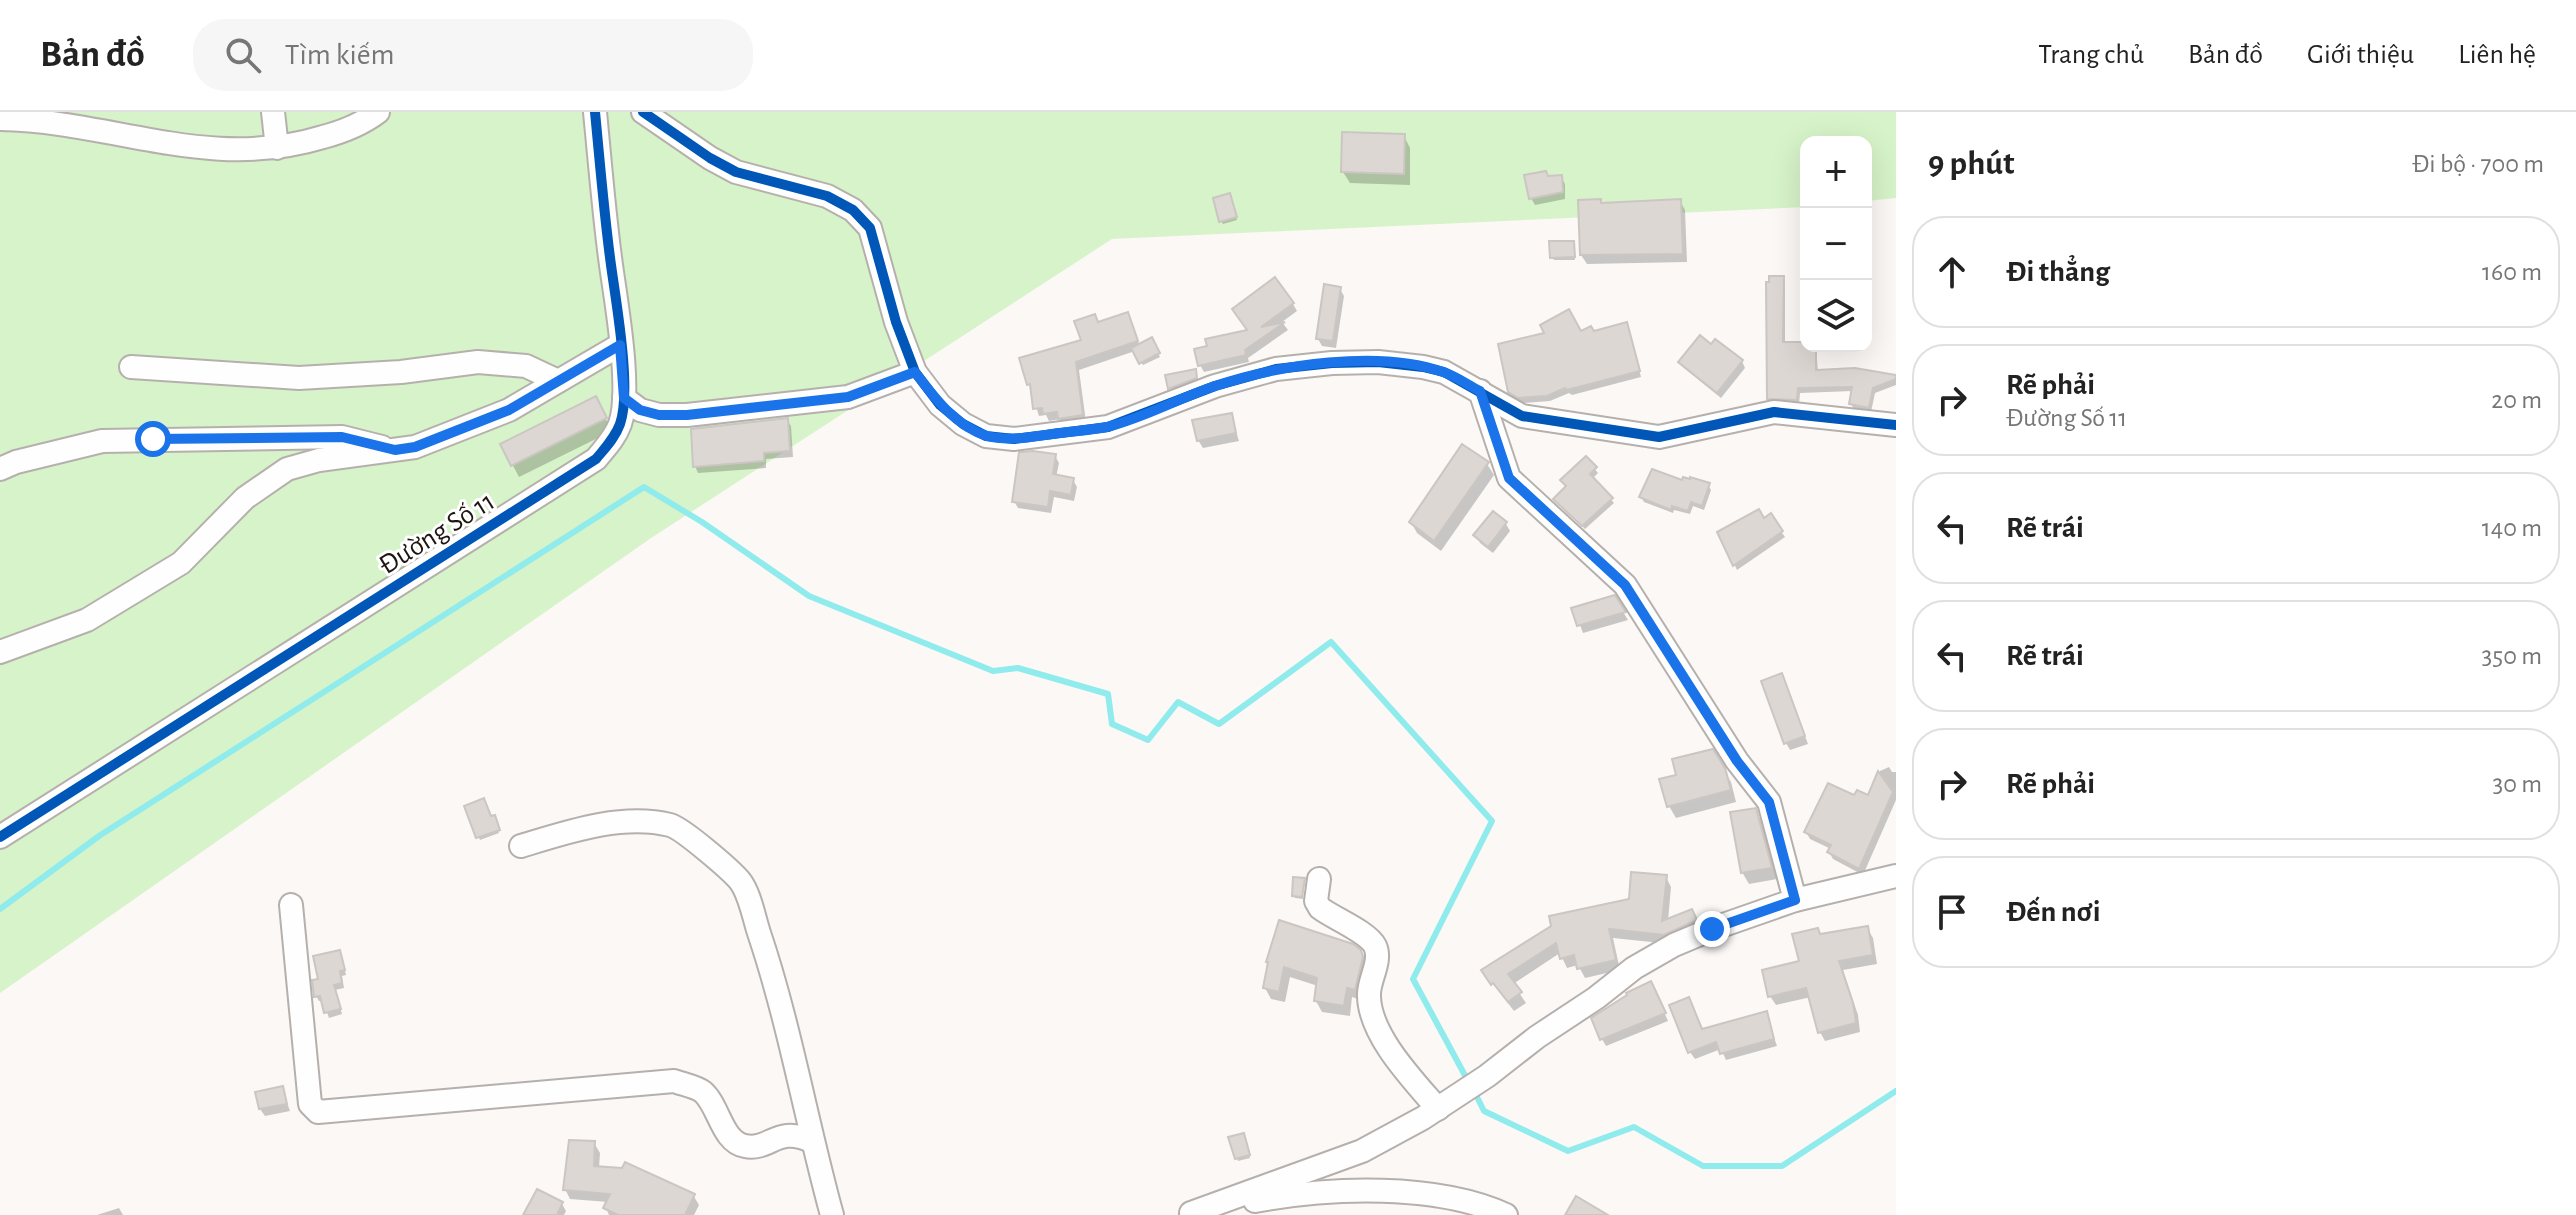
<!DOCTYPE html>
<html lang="vi">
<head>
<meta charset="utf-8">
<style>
	:root { --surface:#fff; --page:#f6f6f6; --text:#222; --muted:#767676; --line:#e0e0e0 }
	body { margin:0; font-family:"Alegreya Sans",sans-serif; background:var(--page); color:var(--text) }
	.controls { position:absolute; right:24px; top:24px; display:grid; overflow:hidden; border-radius:16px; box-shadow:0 8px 32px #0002 }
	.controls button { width:72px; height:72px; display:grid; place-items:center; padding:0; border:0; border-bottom:2px solid var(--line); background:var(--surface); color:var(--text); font:40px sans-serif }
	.stop { position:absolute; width:24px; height:24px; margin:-18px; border:6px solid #1a73e8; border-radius:50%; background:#fff }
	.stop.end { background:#1a73e8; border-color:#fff; box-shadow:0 2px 8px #0008 }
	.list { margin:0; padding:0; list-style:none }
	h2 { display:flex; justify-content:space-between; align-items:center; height:104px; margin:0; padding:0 32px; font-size:34px }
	h2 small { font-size:26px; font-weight:400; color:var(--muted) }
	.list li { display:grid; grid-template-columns:52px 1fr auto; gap:24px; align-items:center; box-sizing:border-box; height:112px; margin:0 16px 16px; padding:0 16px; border:2px solid var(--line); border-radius:32px }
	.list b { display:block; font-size:30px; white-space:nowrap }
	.list p { margin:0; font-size:26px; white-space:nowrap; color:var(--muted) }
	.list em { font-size:26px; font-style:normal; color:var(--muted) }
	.icon { flex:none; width:44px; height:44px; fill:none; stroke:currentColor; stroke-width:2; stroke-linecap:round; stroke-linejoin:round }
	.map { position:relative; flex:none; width:1896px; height:1103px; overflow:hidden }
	header { display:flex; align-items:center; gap:48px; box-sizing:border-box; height:112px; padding:0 40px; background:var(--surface); border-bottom:2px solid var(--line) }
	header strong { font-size:38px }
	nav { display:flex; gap:44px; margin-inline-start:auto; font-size:28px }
	.search { width:560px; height:72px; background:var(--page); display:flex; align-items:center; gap:20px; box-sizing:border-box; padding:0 28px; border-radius:32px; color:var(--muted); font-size:30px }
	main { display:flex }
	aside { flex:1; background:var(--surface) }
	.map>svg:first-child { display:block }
</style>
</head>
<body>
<header>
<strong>Bản đồ</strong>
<div class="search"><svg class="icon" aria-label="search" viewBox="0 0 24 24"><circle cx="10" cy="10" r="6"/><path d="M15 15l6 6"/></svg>Tìm kiếm</div>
<nav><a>Trang chủ</a><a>Bản đồ</a><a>Giới thiệu</a><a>Liên hệ</a></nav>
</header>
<main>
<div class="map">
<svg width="1896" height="1103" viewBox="0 0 1896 1103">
	<rect width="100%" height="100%" fill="#fbf8f6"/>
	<path fill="#d7f3c9" d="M0,0H1896V86L1866,89V30H1806V95L1112,127L651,426L0,881Z"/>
	<g fill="#0003">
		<path d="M1404,24L1410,36V73L1350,71L1343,60Z"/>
		<path d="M1561,65L1565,72V87L1535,93L1531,86L1548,66Z"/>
		<path d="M1231,87L1237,108L1223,112L1221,109Z"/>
		<path d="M1680,89L1685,98L1687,150L1587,152L1581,143L1602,93Z"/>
		<path d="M1573,131L1575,148H1554L1552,145Z"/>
		<path d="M1782,166L1785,171V232L1816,234L1818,260L1896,265V273L1875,281L1871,300L1854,297L1851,292L1853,279L1800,281L1799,293L1772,292L1769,287Z"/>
		<path d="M1340,177L1344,184L1336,236L1322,234L1318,227Z"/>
		<path d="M1293,192L1297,199L1282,210L1288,218L1248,246L1249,250L1204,260L1200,253Z"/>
		<path d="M1127,203L1140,234L1151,228L1160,245L1143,253L1135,239L1079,258L1086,310L1064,314L1060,307L1049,309L1046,303L1039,304L1029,272L1083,230L1099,212Z"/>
		<path d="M1629,218L1641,265L1572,283L1569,281L1550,289L1523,291L1514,286L1510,279L1580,221Z"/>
		<path d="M1742,249L1745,256L1721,286L1684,256L1681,250Z"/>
		<path d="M1195,260L1200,274L1174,284L1168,265Z"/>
		<path d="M601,298L612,319L519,365L502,333Z"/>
		<path d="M1231,303L1239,329L1203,336L1198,328Z"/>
		<path d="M787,308L791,314L793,345L766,347V356L698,361L695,354Z"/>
		<path d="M1055,344L1059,351L1056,365L1073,368L1077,375L1074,389L1054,385L1051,401L1018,396L1014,389Z"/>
		<path d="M1586,347L1598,361L1592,367L1614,391L1585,417L1555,387L1568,375Z"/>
		<path d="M1487,352L1494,363L1441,439L1417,421L1411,410Z"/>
		<path d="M1683,371L1708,373L1711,378L1704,398L1693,394L1690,402L1674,398L1673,401L1644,390L1641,385Z"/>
		<path d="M1493,402L1506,412L1510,419L1493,441L1480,431L1476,423Z"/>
		<path d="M1770,404L1785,425L1737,458L1720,421L1763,408Z"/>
		<path d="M1614,485L1628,508L1583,521L1574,497Z"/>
		<path d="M1785,571L1808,632L1790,638L1786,631Z"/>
		<path d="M1712,639L1731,670L1736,690L1676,706L1669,694L1678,664Z"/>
		<path d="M1889,655L1892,660H1896V688L1863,763L1833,747L1829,740L1831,737L1810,727L1806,720L1855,686H1869L1880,659Z"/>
		<path d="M466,695L493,706L499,721L480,728Z"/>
		<path d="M1755,699L1762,710L1777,767L1749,772L1742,760Z"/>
		<path d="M1666,765L1671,775L1668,809L1691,799L1701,818L1670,832L1613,826L1620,858L1585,866L1578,853L1567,856L1560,841L1513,872L1526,891L1514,899L1490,868L1631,789Z"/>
		<path d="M1304,768L1303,787L1295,786L1294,783Z"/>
		<path d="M1867,816L1873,826L1877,852L1843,858L1858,903L1860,920L1825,929L1820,920L1811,885L1776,893L1770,884L1802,851L1820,824Z"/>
		<path d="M1359,840L1366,851L1361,888L1352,885L1350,904L1322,900L1316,889L1318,874L1290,865L1285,890L1271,887L1265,876L1270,852Z"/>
		<path d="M342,846L346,863L342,864L344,876L335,878L342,902L329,906L323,889H319L316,884L320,868Z"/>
		<path d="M1655,879L1668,909L1606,934L1602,927Z"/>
		<path d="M1766,902L1777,934L1726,948L1721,937L1695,947L1690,940L1702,919Z"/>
		<path d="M282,977L290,999L265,1004L260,997Z"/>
		<path d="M1245,1026L1250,1046L1238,1049L1237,1046Z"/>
		<path d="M594,1031L600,1041L599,1056L693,1083L699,1093L694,1103H609L606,1096L608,1090L570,1087L565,1077Z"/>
		<path d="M562,1092L566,1099L564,1103H525Z"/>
		<path d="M119,1096L123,1103H97Z"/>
	</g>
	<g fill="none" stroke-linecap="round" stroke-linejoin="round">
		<g stroke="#90ebec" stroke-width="6">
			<path d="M0,797L99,724L644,375L702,410L809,484L993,559L1018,556L1108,582L1112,612L1148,628L1178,590L1219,612L1331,530L1492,709L1413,867L1468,969"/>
			<path d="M1474,979L1484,999L1568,1039L1634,1015L1703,1054H1782L1896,979"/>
		</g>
	</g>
	<g fill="#dcd7d3" stroke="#cbc6c2" stroke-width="2">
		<path d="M1342,20L1405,22L1404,62L1341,60Z"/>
		<path d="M1546,59L1548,64L1562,63L1563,80L1529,87L1524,63Z"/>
		<path d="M1230,81L1237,105L1219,110L1213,86Z"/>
		<path d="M1601,87V91L1681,87L1683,142L1580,143L1578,88Z"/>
		<path d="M1549,129H1574L1575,145L1550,146Z"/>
		<path d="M1769,164H1784L1783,230H1806V234H1816V258L1855,256L1896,263V267L1873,276L1869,296L1849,292L1852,275L1798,276L1797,288L1767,287L1766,170H1769Z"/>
		<path d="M1275,165L1294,191L1261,215L1285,210L1245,238L1246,243L1198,254L1194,237L1207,234L1205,227L1247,218L1232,197Z"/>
		<path d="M1324,172L1341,175L1333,229L1316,227Z"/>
		<path d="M1569,197L1581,219L1591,214L1594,219L1627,210L1640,259L1567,278L1565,276L1547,284L1518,286L1508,280L1498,232L1544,221L1540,213Z"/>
		<path d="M1128,200L1138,229L1076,250L1083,303L1058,307L1057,300L1043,302L1042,296L1033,297L1030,272L1027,273L1019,246L1081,228L1074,209L1095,202L1098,210Z"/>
		<path d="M1700,223L1711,232L1715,227L1743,248L1717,281L1678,250Z"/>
		<path d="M1152,225L1160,241L1139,252L1131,236Z"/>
		<path d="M1196,257L1197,266L1168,277L1165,263Z"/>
		<path d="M596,284L607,306L511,354L500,332Z"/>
		<path d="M1232,301L1236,321L1197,329L1192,308Z"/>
		<path d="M788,306L790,339L764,341V349L693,355L691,317Z"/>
		<path d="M1462,332L1489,350L1434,429L1409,410Z"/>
		<path d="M1033,339L1056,342L1053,362L1074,366L1071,383L1050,379L1048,395L1012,390L1019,340Z"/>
		<path d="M1586,344L1597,355L1590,362L1613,386L1582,414L1553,387L1566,374L1560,368Z"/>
		<path d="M1652,357L1682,368L1683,365L1690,367V365L1710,371L1702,394L1691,390L1688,399L1672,394L1671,398L1639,385Z"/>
		<path d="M1759,397L1764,406L1771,401L1783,419L1733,454L1717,420Z"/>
		<path d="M1493,399L1507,410L1488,435L1473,423Z"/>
		<path d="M1615,483L1626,500L1577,514L1571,496Z"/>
		<path d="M1782,561L1805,624L1784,632L1761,569Z"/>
		<path d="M1713,637L1725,656L1731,678L1667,695L1659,667L1676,663L1672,647Z"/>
		<path d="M1878,659L1893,680L1859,757L1827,740L1831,733L1804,720L1828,671L1854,683L1857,678L1868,683Z"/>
		<path d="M484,686L491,704L495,703L500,718L476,726L464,694Z"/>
		<path d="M1756,696L1772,756L1741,761L1730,700Z"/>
		<path d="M1631,760L1667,763L1662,809L1692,797L1697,808L1664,823L1609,817L1616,848L1577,857L1574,843L1560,847L1556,831L1508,862L1522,880L1508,890L1493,871L1491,873L1481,858L1551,814L1549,804L1629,787Z"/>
		<path d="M1293,765L1305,766L1302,785L1292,784Z"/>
		<path d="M1279,808L1353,832L1361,838L1363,845L1355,878L1347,876L1344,894L1314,889L1317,866L1284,855L1279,880L1263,876L1268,850H1266Z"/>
		<path d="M1868,814L1873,843L1839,849L1853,891L1856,911L1818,921L1806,876L1768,885L1762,858L1799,849L1792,822L1818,816L1820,822Z"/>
		<path d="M340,838L345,858L340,859L342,871L334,873L341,897L324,901L320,884L314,885L312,868L318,867L313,844Z"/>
		<path d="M1651,869L1666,901L1600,928L1591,906L1627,883L1626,881Z"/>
		<path d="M1689,885L1702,917L1767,899L1774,927L1720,942L1716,930L1688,941L1669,893Z"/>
		<path d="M283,974L287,992L259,997L255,980Z"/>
		<path d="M1244,1021L1250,1043L1235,1047L1228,1025Z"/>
		<path d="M569,1028L595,1029L594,1054L622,1056L625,1050L695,1082L685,1103H618L603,1096L610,1082L563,1078Z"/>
		<path d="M537,1077L563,1090L557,1103H523Z"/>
		<path d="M1576,1084L1608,1103H1565Z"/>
	</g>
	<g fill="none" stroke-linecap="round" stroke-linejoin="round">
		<g stroke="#b6b0ad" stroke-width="26">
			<g id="street">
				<path d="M273,0L277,36"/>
				<path d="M643,0L710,46L736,60L827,84L853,98L870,116L896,210L915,260L940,293L963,312L986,324L1014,327L1108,315L1215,274L1276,257L1332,251L1378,250L1423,255L1444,260L1522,304L1659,325L1774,300L1896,313"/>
				<path d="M0,7C114,9 208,60 323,25C342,20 362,12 378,0"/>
				<path d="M131,255L299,266L401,260L478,250L526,254L558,269"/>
				<path d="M1480,279L1509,366L1625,473L1737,649L1769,690L1795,788"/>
				<path d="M624,286L640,298L659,303H687L848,285L915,260"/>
				<path d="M0,357L16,350L102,329L342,325L382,335"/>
				<path d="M0,540L87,508L181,451L245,386L287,357L319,348L415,335L509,298L620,233"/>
				<path d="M0,725L596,347C605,336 615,326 620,312C632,278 616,190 611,153C604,102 600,51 595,0"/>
				<path d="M521,734C567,720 622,701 670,713C682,716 731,758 740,769C750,782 754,806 759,821C790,913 806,1009 832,1103"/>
				<path d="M1319,767L1316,789L1320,796C1333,806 1368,820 1375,834C1382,849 1369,867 1369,882C1368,922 1413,968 1438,997"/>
				<path d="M291,793L310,992L318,1000L674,969C682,972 697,975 703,980C719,994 722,1030 745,1034C770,1039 777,1013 811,1029"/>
				<path d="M1255,1089C1330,1075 1436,1071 1506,1103"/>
				<path d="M1191,1101L1362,1039L1423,1006L1487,964L1537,925L1596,886L1634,856L1674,833L1712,817L1795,788L1896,764"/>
			</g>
		</g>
		<use href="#street" stroke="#fefefe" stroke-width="22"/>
		<g stroke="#fff" stroke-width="15">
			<g id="cycleway">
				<path d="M643,0L710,46L736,60L827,84L853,98L870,116L896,210L915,260L940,293L963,312L986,324L1014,327L1108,315L1215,274L1276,257L1332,251L1378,250L1423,255L1444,260L1522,304L1659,325L1774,300L1896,313"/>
				<path d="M0,725L596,347C605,336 615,326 620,312C632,278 616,190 611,153C604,102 600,51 595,0"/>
			</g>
		</g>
		<use href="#cycleway" stroke="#0057b8" stroke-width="10"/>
	</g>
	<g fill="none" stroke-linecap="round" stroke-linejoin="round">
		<path stroke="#1a73e8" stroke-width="10" d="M153,327L342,325L395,338L415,335L509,298L620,233L624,286L640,298L659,303H687L848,285L915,260C934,285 955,314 987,324C1010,330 1036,324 1059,321C1075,319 1092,318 1107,315C1144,306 1179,286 1215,274C1278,253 1379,237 1443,260C1456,264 1468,273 1480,279L1509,366L1625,473L1737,649L1769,690L1795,788L1712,817"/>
	</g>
	<g text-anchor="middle" stroke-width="6" stroke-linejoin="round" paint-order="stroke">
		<g font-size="28" fill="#1e1511" stroke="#fff">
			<text transform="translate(436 420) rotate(-32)" y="10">Đường Số 11</text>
		</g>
	</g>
</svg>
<div class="controls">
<button>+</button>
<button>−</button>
<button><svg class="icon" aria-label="layers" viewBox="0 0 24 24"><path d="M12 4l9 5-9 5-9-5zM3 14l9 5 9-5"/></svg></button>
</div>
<div class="stop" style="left:153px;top:327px"></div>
<div class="stop end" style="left:1712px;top:817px"></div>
</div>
<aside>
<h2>9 phút<small>Đi bộ · 700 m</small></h2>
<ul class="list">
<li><svg class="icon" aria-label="ahead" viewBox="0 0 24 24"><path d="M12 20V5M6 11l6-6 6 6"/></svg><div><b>Đi thẳng</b></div><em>160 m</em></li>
<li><svg class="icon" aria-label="right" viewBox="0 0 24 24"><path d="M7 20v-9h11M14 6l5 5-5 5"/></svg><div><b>Rẽ phải</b><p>Đường Số 11</p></div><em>20 m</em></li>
<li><svg class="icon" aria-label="left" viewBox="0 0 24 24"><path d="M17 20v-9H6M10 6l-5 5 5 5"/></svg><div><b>Rẽ trái</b></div><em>140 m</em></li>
<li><svg class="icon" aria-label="left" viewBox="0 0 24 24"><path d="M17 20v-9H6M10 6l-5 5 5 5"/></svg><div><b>Rẽ trái</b></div><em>350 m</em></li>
<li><svg class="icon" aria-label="right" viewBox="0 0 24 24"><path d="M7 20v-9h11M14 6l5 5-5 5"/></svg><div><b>Rẽ phải</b></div><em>30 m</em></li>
<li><svg class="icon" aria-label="arrive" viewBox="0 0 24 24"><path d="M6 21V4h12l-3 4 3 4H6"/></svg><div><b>Đến nơi</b></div></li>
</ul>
</aside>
</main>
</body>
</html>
